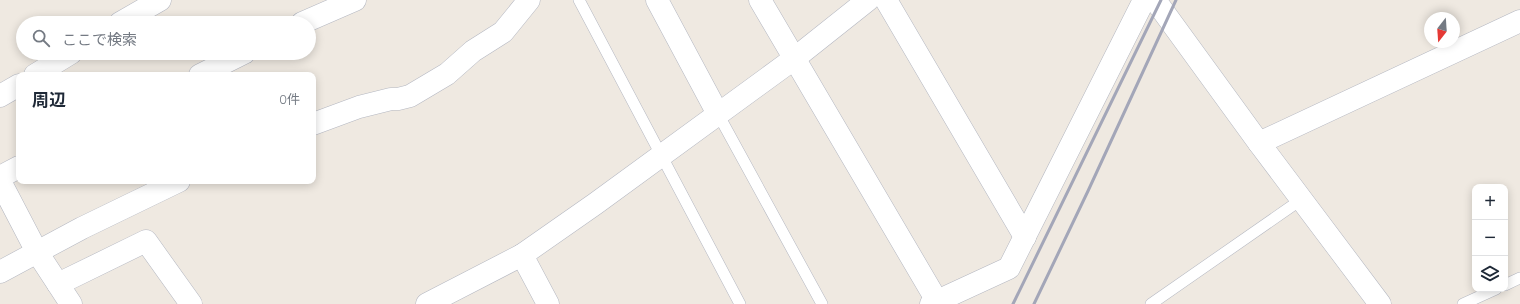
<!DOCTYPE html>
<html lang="ja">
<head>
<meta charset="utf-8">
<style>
	:root { --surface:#fff; --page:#f2f2f3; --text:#1f2937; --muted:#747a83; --line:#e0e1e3 }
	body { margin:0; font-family:Quicksand,"Noto Sans JP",sans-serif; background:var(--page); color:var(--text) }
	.controls { position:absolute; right:12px; bottom:12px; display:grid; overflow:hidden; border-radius:8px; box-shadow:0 2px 10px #0003 }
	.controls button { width:36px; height:36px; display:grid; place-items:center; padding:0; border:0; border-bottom:1px solid var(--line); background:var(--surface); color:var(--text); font:20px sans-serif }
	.compass { position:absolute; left:1424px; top:12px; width:36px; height:36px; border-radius:50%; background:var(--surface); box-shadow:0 2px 10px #0003; rotate:197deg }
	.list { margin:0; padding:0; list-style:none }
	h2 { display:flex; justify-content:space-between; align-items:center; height:52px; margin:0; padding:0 16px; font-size:17px }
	h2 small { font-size:13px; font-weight:400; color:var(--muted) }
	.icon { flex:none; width:22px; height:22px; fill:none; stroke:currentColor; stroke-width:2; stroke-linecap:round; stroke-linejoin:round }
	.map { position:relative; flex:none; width:1520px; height:304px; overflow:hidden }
	.search { position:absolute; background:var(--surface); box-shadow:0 2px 10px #0003; left:16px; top:16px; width:300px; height:44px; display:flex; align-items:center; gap:10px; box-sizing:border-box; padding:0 14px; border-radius:22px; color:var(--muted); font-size:15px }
	.panel { position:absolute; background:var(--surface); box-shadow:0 2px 10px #0003; left:16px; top:72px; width:300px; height:112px; border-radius:8px }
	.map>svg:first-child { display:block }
</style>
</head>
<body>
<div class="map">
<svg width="1520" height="304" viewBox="0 0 1520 304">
	<rect width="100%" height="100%" fill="#efe9e1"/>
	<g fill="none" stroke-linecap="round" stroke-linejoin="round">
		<g stroke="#b4b7c1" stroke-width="12">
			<g id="service">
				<path d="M579,0L740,304"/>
				<path d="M718,114L822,304"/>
				<path d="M1505,285L1520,278"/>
				<path d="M1151,304L1302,199"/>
				<path d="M1463,304L1496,289"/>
			</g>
		</g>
		<g stroke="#b4b7c1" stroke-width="23">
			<g id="minor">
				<path d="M657,0L718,114"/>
				<path d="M760,0L937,301"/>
				<path d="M886,0L1025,237"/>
				<path d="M1155,0L1259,143L1380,304"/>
				<path d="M120,23L160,0"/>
				<path d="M302,23L355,0"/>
				<path d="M35,75L71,53"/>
				<path d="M200,75L244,53"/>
				<path d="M0,96L19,85"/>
				<path d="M313,124L359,107L391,99H398L410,96L447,74L473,51L503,32L529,0"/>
				<path d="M1259,143L1520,21"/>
				<path d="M0,177L19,167"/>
				<path d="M0,181L37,252L71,304"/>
				<path d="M522,255L548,304"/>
				<path d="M0,272L82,228L179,181"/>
				<path d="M58,284L146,241L191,304"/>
				<path d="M427,304L522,255L595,204L795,58L868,0"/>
				<path d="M931,304L1009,268L1144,0"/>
			</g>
		</g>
		<use href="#service" stroke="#fff" stroke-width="11"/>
		<use href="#minor" stroke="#fff" stroke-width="22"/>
		<g stroke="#a3a6b8" stroke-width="3">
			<path d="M1013,304L1161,0"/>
			<path d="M1034,304L1088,191L1176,0"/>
		</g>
	</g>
</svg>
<div class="controls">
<button>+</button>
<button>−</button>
<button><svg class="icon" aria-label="layers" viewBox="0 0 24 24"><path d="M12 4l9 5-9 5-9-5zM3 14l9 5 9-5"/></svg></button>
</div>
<svg class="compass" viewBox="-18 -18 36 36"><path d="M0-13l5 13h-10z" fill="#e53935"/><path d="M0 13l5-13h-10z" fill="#747a83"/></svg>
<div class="search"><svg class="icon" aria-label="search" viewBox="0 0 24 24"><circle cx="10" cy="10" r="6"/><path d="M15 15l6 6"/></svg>ここで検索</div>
<section class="panel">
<h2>周辺<small>0件</small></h2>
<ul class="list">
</ul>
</section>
</div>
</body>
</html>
